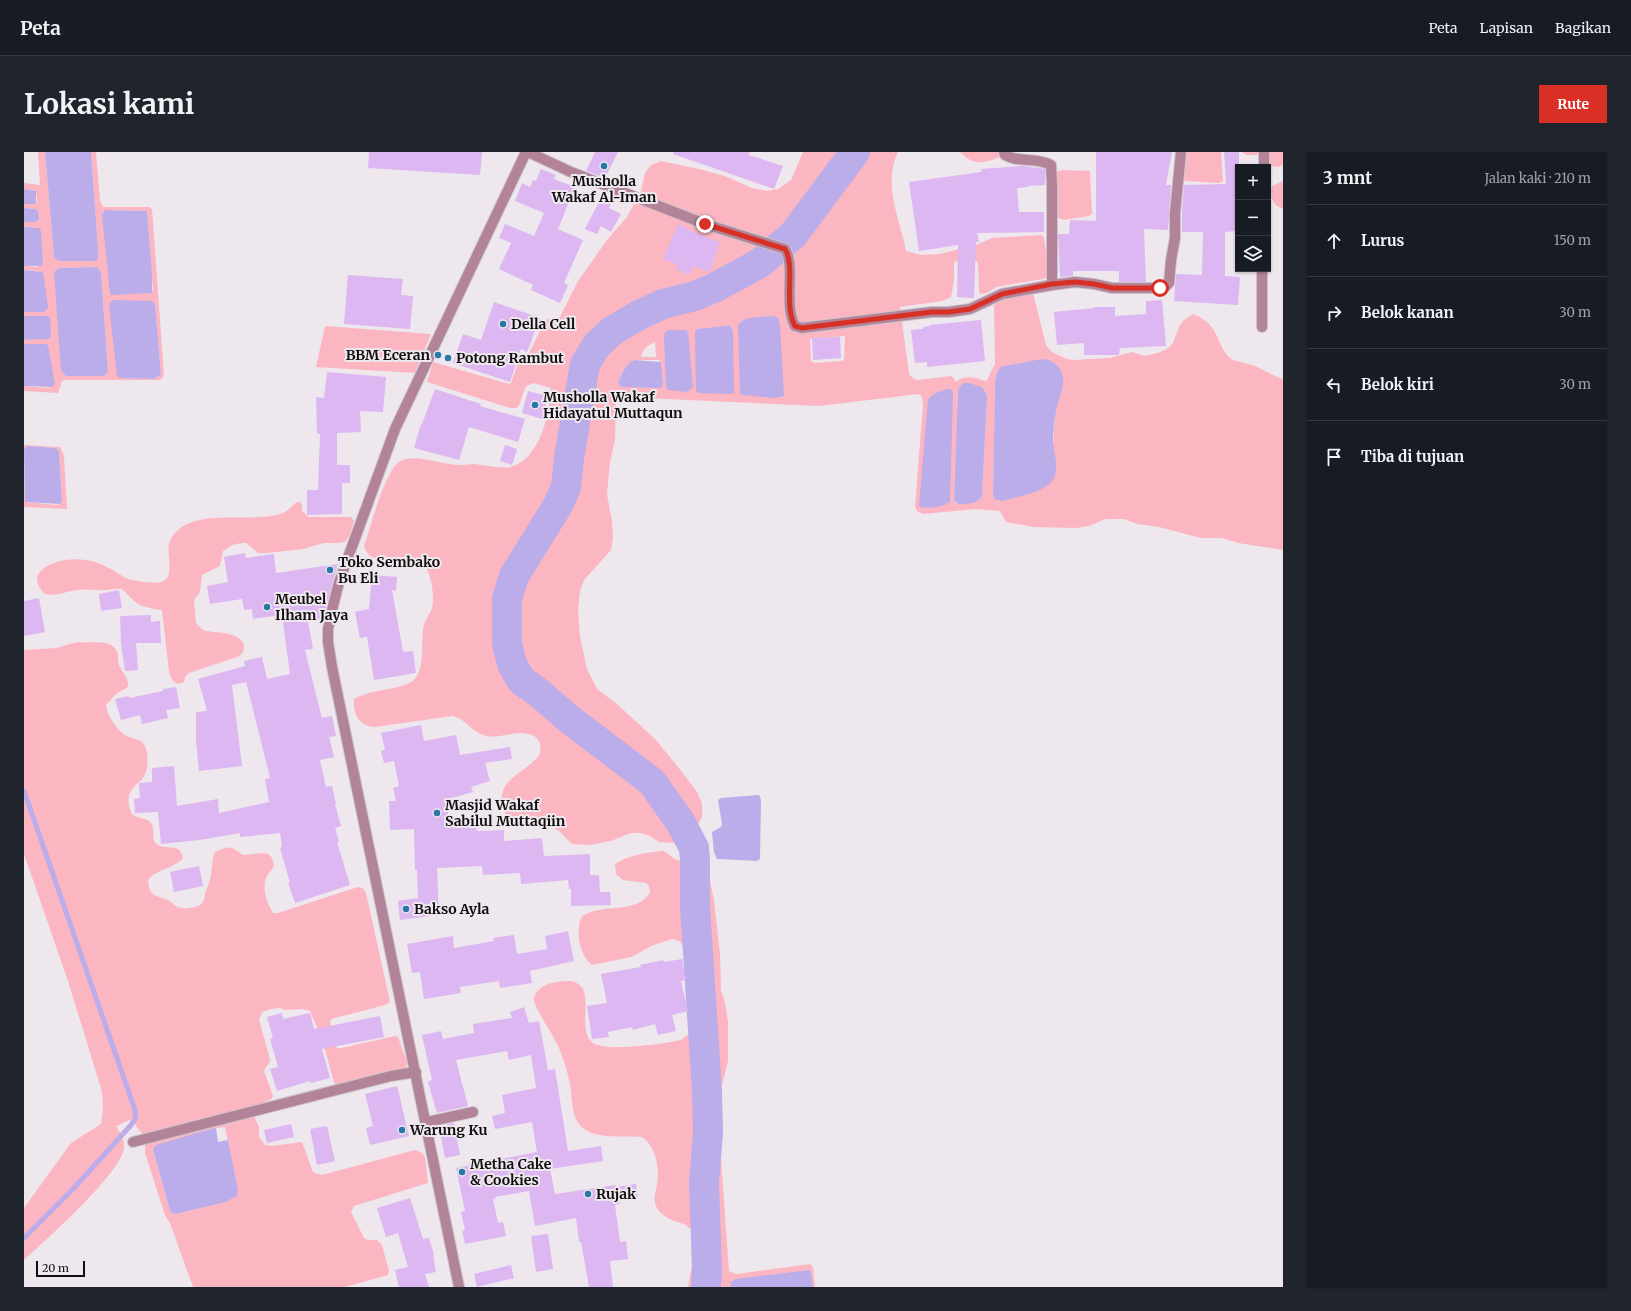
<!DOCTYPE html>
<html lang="id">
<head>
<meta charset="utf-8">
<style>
	:root { --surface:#171b24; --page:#20242c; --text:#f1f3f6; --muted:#9ea1a6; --line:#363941; --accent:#d93025 }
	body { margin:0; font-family:Merriweather,serif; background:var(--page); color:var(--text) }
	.controls { position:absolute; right:12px; top:12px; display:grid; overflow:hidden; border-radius:0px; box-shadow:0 1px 3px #0004 }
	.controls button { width:36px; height:36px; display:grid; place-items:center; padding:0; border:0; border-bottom:1px solid var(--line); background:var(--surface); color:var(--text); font:20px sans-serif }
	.scale { position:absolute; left:12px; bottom:10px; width:49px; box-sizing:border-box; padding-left:4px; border:2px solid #110e10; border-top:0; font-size:11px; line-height:14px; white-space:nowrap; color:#110e10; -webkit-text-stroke:3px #eee7ed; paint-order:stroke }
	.stop { position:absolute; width:12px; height:12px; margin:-9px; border:3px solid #d93025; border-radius:50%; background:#fff }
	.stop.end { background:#d93025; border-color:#fff; box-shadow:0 1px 4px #0008 }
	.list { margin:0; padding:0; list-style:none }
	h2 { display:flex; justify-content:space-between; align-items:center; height:52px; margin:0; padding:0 16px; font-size:17px }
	h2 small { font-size:13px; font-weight:400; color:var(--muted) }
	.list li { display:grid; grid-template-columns:26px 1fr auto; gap:12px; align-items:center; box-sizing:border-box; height:72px; padding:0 16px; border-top:1px solid var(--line) }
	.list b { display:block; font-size:15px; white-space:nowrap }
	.list em { font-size:13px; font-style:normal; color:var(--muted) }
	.icon { flex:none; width:22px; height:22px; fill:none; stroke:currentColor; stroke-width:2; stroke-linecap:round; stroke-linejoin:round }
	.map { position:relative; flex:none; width:1259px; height:1135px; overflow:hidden; border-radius:0px }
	header { display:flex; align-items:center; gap:24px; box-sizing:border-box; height:56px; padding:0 20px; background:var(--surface); border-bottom:1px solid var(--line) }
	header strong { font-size:19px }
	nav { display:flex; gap:22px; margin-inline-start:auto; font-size:14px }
	.intro { display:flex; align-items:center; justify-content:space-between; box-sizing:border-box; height:96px; padding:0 24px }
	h1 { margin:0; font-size:28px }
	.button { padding:10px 18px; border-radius:0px; background:var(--accent); color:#fff; font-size:14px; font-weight:700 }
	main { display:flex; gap:24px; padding:0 24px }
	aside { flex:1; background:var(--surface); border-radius:0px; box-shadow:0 1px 3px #0004 }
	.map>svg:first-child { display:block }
</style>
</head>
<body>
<header>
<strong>Peta</strong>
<nav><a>Peta</a><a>Lapisan</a><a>Bagikan</a></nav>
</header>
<div class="intro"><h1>Lokasi kami</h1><a class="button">Rute</a></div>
<main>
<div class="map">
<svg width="1259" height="1135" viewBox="0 0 1259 1135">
	<rect width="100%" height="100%" fill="#eee7ed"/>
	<g fill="#fcb6c2" fill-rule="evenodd">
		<path d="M14,0H21L30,105L37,109H71L74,96L67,0H72L76,49L79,55H125L128,57L140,224L136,228H40L38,229L34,241L0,239V234L25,236L21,192H0V188H9L24,164H0V160H19L15,119L0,118V114L14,115L15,76L0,75V70H12V57L0,56V52H12L13,48L12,39L0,37V31L16,33ZM81,58L123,59L129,139L79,59ZM73,115L77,120L84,219L82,223L78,224H42L35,116ZM131,152L137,222L131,227L96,226Z"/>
		<path d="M779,0H874C858,33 876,66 882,99L897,103L916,102L955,92L968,86L1018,83L1020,86L1025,121L1024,125L1019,127L972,135L963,141L957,142L955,140L954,111L952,109H932L930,111V129L927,145L918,149L876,155L885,222L890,227L894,228L927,224L930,226L931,230C942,223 949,225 961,229L963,228L971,212L970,154L974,148L1009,141L1022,193L1028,200L1043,207L1049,208L1086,206L1108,200L1121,204L1134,201L1143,197L1149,191L1155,175L1160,168L1169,162C1199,173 1191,197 1209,208C1215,210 1222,211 1228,213C1238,217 1248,223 1259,227V398L1214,391L1198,386H1177L1135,375L1113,372L1100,367H1081L1065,374L1052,376L1010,375L982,370L976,359L951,357L899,362L893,359L891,354L899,253L898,245L895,242L795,254L598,245L592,247L591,288L586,310L583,342L588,370L589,386L587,398L560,428L556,439L554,457L556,485L563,517L573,537L593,552L632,588L658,620L673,640L678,651V665L671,678L662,686L650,691L635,690L626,684L616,681H607L587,689L566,693L548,692L534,678L528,675L492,671C484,667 479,661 478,652C477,646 478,640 481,634C488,623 514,610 516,601C517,599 516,593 516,591C515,589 513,586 510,584C494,575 476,589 459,583C447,579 441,566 428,564L351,575C335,574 329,563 330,547C345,537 380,538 390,528C401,515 397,495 399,478C399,470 406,463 408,456C411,444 407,417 397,410C389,405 373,405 364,405C361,404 358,406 355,406C347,407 342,401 340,394C347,375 360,321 375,310C384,303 400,308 411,309C419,311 429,313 438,313C442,313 446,312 450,312C463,313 474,317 486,315C516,308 526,261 527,236L509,231L502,234L495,253L493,256H486L403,230L409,210L485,232L487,231L497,203L505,201L520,171L524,167L536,165L554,129L583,88L603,65L617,39L621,21L627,13L637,9L675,17L701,24L728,36L743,39L754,37L767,28ZM821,184L820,208L817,209L790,211L787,209L786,187ZM631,190L632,205H617C619,196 623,194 631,190ZM1021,207L1039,231L1031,260L1029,299L1013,339L986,347H970L969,343L971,228L973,221L986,213ZM611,208H635L637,210L639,231L594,230C598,222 602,210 611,208ZM958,235L962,241L963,246L958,344C951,354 942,352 932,351L930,348L934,238Z"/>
		<path d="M936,0H980L981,3C963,10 951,16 936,0Z"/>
		<path d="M1163,0H1197L1199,29L1196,31L1161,29L1160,27Z"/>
		<path d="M1218,0H1259V13L1254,15L1244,14L1234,3H1222Z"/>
		<path d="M1038,18L1066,19L1068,62L1065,64L1040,68L1034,66L1032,20Z"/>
		<path d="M1259,29V56C1248,55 1246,43 1248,34Z"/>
		<path d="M301,174L407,182L391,221L292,215Z"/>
		<path d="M0,293L36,295L40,304L43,357L0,355V313L1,350L33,353L36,352L38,350L35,299L32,296L4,294L0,297Z"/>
		<path d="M273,350H276L278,353V359L285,365H327L330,369L326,382L321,390L314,391H300L279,397L243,401H234L222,391C212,391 207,393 199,399L196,414L178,423L176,440L170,448L172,471L179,478C192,482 212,478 220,492L219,501L213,505L165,521L161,525L160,530C151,535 148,528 145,520L138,458C116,455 113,453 98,437C90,436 82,439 74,438C67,438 60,437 53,438C44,439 35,443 26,443C21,443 17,439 15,434C11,426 13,422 19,417C36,404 65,405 83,415C90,418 97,424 104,427C113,429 128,432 137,430C152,426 142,402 145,392C146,388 150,381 153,379C176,356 229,372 259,361C264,359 268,353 273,350Z"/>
		<path d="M53,490C65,492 88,486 93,500C95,505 93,510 96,515C99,521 105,527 104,535L92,542L82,553C83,563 92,577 101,583C111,589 121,585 123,601C124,607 124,616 121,622C116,634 102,634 105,653C106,656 106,659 108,662C113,667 123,665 127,671C132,678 126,689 134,693C143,698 157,691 159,706C150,717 132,717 124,728C125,745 132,743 144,748C148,750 150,754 154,755C160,758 174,756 178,751C181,748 180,743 182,739C183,735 185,732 186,727C189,718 187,708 191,700C206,693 207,694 219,703C233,703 248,694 250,714C248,718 245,720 243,724C237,735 243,751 249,761H254L334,735L339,736L342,741L366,850L361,853L307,867L306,871L311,892L313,896H318L371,884L374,885L383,910L382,917L313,935L310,930L298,887L286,859L278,857L261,858L256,856L247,857L238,860L235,868L246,907C246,912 242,914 240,919L249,944C247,949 245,947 241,950C237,954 235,960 230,964L235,975V985L241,993L247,994L278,990L289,1020L298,1023L391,998L398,1001L401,1005L404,1031L330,1054L327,1060L340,1086L344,1088H353L358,1093L365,1119L364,1123L321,1135H169L146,1071L141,1063L121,1001V994L124,990C119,981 112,976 108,967L92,974C96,981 101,988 100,997C95,1023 22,1088 0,1108V1056L47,991L77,972L79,956L78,940L45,832L0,702V498L32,496ZM201,975L214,1038L213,1044L202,1050L152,1062L148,1061L146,1059L129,997L187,977Z"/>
		<path d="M640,699L651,707L681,717L684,720L690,748L696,802L697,838L701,851L704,870V909L696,941L695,980L705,1119L712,1122L786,1112L789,1115L791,1135H789L787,1121L708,1128L707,1135H664L668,1113L667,1077C657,1068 645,1071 635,1059C628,1050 631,1043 633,1033C636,1017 632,994 618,985C600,983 574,988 559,976C546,966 549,943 545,928C543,918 539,906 535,896C530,884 511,857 510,848C510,843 513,839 517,836C523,831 533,830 540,829C579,827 549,876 569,891C581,900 641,892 656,888C659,887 666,882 668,879C671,875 671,869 670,864C670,857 671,850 670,843C669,827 662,809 659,793L655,789L648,787L627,794L607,805L568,813C555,803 551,778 558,764C562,762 566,760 570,759C589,754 614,759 626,741L625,734L622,731L599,728L592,722L591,712C604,703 625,700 640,699Z"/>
	</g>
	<g fill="#bbacea">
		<path d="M21,0H67L74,96V107L71,109H37L32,108L30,105Z"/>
		<path d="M0,37L12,39V52H0Z"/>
		<path d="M0,56L12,57L14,59L15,67L12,70H0Z"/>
		<path d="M81,58L123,59L128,121V141L88,143L86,142L78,62Z"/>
		<path d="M0,75L15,76L17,79L19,112L17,114H0Z"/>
		<path d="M73,115L77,120L84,219L82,223L78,224H42L37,219L30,120L35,116Z"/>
		<path d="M0,118L19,120L24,155L23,157L20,160H0Z"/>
		<path d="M89,148L128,149L131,152L137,222L131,227L96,226L93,224L85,153L87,150Z"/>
		<path d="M0,164H24L26,166L27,185L24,187L0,188Z"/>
		<path d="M750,164L754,166L756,173L760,244L751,246L717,243L716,241L714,173C721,163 739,165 750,164Z"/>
		<path d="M701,174H706L709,179L710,241L706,242L674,241L672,238L671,179L673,177Z"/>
		<path d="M645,178H662L664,181L669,235L663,240L644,238L642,236L640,184L641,180Z"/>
		<path d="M0,192H21L24,193L31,232L28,235L0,234Z"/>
		<path d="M1021,207C1031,209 1037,216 1039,226C1040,236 1034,249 1032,259C1030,267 1030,277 1029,286C1029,299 1036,316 1029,328C1020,341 994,344 979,349L970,347L969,343L971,228L973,221L976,215L1012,208Z"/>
		<path d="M611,208L637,210L639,231L637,236L597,235L594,230C598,222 602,210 611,208Z"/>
		<path d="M939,231H945L958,235L962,241L963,246L958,344C952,353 944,352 934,352L930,348L934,238Z"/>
		<path d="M923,237H927L929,240L926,350C919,355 904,357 896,355L895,353L904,248C908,241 916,240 923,237Z"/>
		<path d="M4,294L32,296L35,299L38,350L36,352L1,350L0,297Z"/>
		<path d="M735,643L737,648L736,707L733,709L693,707L690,700L688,680L697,675L698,672L694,648L697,646Z"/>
		<path d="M192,976L194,990L204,988L214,1038L213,1044L202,1050L152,1062L148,1061L146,1059L129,997L132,993L187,977Z"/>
		<path d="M785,1118L787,1121L789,1135H707L706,1130L712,1127Z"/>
	</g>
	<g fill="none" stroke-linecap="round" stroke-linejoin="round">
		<path stroke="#bbacea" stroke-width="5" d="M0,639L111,958L112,965L107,973L50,1036L0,1086"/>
		<path stroke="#bbacea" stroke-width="30" d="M682,1135L683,1117L680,1031L684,980L683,940L671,754V709L670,696L657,671L628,630L545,567L515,541L497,528L488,512L483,491V447L490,424L534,353L542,335L545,306L561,212L573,193L588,179L615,163L639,152L671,144L690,136L736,111L769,83L831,0"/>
	</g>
	<g fill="#dcb7f1">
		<path d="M345,0H458L456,23L344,16Z"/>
		<path d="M571,0H594L581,26L562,19Z"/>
		<path d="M650,0H726L725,3L759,14L750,37L649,2Z"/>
		<path d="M1072,0H1148L1142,33H1147L1144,78L1120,77L1122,130H1095V119H1049V124L1036,125L1034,82H1045L1046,68L1072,69Z"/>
		<path d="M1200,0H1215L1214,79L1201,80V124L1216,125L1214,153L1150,149L1152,122L1178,123L1179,80H1158V61L1160,33L1202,32Z"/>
		<path d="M999,14L1021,17V33L1004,34V35L993,36L995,60H1020V80L953,81L955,90H952L950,146L933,145L934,93L895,99L885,30L957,20V17Z"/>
		<path d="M517,17L532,23L530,27L551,35L534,77L559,88L540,131L544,133L536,151L507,138L509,133L475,117L487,91L475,86L481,72L510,84L520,61L491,49L498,31L506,35L509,28L512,29Z"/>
		<path d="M578,44L589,49L585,56L597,62L587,80L577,74L573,82L561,77Z"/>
		<path d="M654,72L681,85L696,90L685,120L669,114L665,123L652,117L654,113L639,107Z"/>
		<path d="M324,123L379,127L377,143L389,144L386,177L320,172Z"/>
		<path d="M1138,148L1142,194L1096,196L1095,203H1060V191L1033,193L1030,160L1070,156V155H1091V164L1122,162V149Z"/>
		<path d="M470,150L516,166L503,200L497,197L486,230L429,211L439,182L457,188Z"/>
		<path d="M957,168L961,209L903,215V210L891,211L887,178L899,177V175L906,174V173Z"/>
		<path d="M816,185L817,206L789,208L788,186Z"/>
		<path d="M303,220L362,225L359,260L336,259L337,280L313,281V313H326V331H318V362L283,363V338H294L296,282H293L292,245L300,246Z"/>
		<path d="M411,237L457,252L456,254L501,267L494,290L445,275L435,308L390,296L397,272H398Z"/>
		<path d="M504,239L524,244L518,267L498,261Z"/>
		<path d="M481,293L493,297L488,313L476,309Z"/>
		<path d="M221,401L222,406L250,402L252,421L314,412L309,428L299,467L284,469L289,497L281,498L298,566L308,564L312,584L305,585L310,605L296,608L302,635L308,634L312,652H311L317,674L311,676L315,690H313L326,733L271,751L264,731H266L256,696L258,695L256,681L216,685V681L176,688L137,692L134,660L111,661L110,647L116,646L115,631L128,630V616L150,614L153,654L194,647L195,661L245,650L241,627L246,626L222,530L208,533L218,614L175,619L172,588V560L183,559L174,527L221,514L220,509L238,505L243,527L266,522L258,463L229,467L228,457L220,458L218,447L186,452L183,434L204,430L200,405Z"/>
		<path d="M348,423L373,425L372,439L368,438L379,500L389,499L392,521L350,528L343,485L336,486L331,460L345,457Z"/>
		<path d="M95,438L98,456L77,459L75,442Z"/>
		<path d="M15,446L21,480L0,484V449Z"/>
		<path d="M127,463V470L136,469L137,491H112L114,518L101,519L97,492L96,464Z"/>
		<path d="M152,535L156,556L142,558L144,566L118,572L116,563L97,568L91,547L105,544V546L139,539V537Z"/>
		<path d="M397,573L400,589L432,583L436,603L486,595L488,607L461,611L466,629L447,635L449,640L424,647V670L452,669L453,679L480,678V689L518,686L520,704L566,702V723H575L576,740H586L587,753L547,754V737H545L544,728L497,732L496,721L459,723L458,714L413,716L415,763L376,768L374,749L394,746L393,718H391L390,677L366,678L365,649H372L369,636L375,634L370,609L360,611L357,599L361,598L357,581Z"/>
		<path d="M175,714L179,734L150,740L146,720Z"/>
		<path d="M544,779L550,809L506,819L508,831L476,836L475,829L436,835L437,841L400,847L396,820L388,821L383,792L429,784L430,796L470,789L469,786L490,783L493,802L523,797L521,784Z"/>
		<path d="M658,807L662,828L657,829L664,859L648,863L652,879L634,883L631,872L609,878L608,875L584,880L585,885L568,887L563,854L583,851L577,822L617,815L616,813L639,808L640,810Z"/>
		<path d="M500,855L505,871L515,869L524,918L531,917L544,999L577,994L579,1009L526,1017L531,1042L592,1033V1035L612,1032L614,1045L595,1048L596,1052L591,1053L596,1090L602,1089L604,1107L586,1109L589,1135H565L557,1090H555L552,1066L511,1074L505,1039L471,1045L472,1047H469L474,1071L479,1070L482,1084L441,1092L438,1079L441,1078L437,1060L441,1059L432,1016L513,1000L508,970L471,977L468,964L481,961L478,943L512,936L507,903L485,908L483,899L432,908L444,954L413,961L404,930L408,928L398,883L417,879L419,887L450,881L449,872L488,866L486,860Z"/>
		<path d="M258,861L259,867L286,861L290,877L356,864L360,885L298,897L306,926L287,931L286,929L253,939L246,917L254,915L246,887L249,886L243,865Z"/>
		<path d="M373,934L385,984L346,993L342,976L349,974L341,942Z"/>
		<path d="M430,971L436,1003L421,1006L415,974Z"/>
		<path d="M267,972L270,985L243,991L240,978Z"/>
		<path d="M303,974L311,1009L293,1013L286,977Z"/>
		<path d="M386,1046L399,1087L405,1086L410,1103H409L412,1120L401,1122L405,1135H375L371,1118L384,1115L374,1081L362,1085L353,1056Z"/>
		<path d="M524,1082L529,1117L512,1120L507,1084Z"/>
		<path d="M487,1113L490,1126L453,1135L450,1122Z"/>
	</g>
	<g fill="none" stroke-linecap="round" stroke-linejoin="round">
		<g stroke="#cbc4ca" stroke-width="12">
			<g id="minor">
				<path d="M504,0L547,20L681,72L761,97C772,114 759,152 771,174L778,176L908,160H925L946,157L978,142L1028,133L1051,130L1070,132L1088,136H1136L1142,134L1145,131L1147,108L1151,86V61L1157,0"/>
				<path d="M980,0L981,3C994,11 1013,5 1027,13L1028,34V133"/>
				<path d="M1240,15V0"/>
				<path d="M1238,117V175"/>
				<path d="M403,970L449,960"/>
				<path d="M109,990L367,924L392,920"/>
			</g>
		</g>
		<g stroke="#cbc4ca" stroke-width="12">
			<path id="tertiary" d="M435,1135L308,515L304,490V477L309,454L315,430L371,277L502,0"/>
		</g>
		<use href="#minor" stroke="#b38399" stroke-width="10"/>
		<use href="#tertiary" stroke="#b38399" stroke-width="10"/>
	</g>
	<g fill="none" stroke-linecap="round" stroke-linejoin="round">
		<path stroke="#d93025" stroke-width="5" d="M681,72L761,97C772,115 759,152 771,174L778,176L908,160H925L946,157L978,142L1028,132L1051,130L1070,132L1088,136H1136"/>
	</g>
	<g fill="#2778a9" stroke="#eee7ed" stroke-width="1.5">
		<circle cx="580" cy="14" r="4"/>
		<circle cx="479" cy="172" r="4"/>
		<circle cx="414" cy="203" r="4"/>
		<circle cx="424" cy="206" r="4"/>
		<circle cx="511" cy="253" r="4"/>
		<circle cx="306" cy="418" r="4"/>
		<circle cx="243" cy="455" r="4"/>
		<circle cx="413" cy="661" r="4"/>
		<circle cx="382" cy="757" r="4"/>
		<circle cx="378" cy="978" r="4"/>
		<circle cx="438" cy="1020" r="4"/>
		<circle cx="564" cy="1042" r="4"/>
	</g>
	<g text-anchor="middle" stroke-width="4" stroke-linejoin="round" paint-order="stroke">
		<g font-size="14" font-weight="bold" fill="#110e10" stroke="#eee7ed" text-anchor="start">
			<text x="580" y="34" text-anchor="middle">Musholla<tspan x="580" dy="16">Wakaf Al-Iman</tspan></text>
			<text x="487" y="177">Della Cell</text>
			<text x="406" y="208" text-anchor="end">BBM Eceran</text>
			<text x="432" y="211">Potong Rambut</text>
			<text x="519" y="250">Musholla Wakaf<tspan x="519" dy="16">Hidayatul Muttaqun</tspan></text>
			<text x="314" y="415">Toko Sembako<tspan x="314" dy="16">Bu Eli</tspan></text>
			<text x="251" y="452">Meubel<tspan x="251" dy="16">Ilham Jaya</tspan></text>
			<text x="421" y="658">Masjid Wakaf<tspan x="421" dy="16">Sabilul Muttaqiin</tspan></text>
			<text x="390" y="762">Bakso Ayla</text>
			<text x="386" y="983">Warung Ku</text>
			<text x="446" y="1017">Metha Cake<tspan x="446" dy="16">&amp; Cookies</tspan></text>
			<text x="572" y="1047">Rujak</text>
		</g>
	</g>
</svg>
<div class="controls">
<button>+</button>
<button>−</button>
<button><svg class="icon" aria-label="layers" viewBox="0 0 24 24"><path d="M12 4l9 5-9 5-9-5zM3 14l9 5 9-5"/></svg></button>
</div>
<div class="scale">20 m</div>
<div class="stop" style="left:1136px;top:136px"></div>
<div class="stop end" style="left:681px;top:72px"></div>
</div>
<aside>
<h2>3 mnt<small>Jalan kaki · 210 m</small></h2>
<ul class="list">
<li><svg class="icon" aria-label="ahead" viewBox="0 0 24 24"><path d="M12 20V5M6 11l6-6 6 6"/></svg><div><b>Lurus</b></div><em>150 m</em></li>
<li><svg class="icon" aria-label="right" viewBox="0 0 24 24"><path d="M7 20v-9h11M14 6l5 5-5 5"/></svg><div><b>Belok kanan</b></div><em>30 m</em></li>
<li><svg class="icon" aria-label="left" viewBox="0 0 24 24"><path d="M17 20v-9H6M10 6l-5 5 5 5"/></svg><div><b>Belok kiri</b></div><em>30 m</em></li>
<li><svg class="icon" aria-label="arrive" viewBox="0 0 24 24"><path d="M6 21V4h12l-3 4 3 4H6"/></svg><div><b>Tiba di tujuan</b></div></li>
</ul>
</aside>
</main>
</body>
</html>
